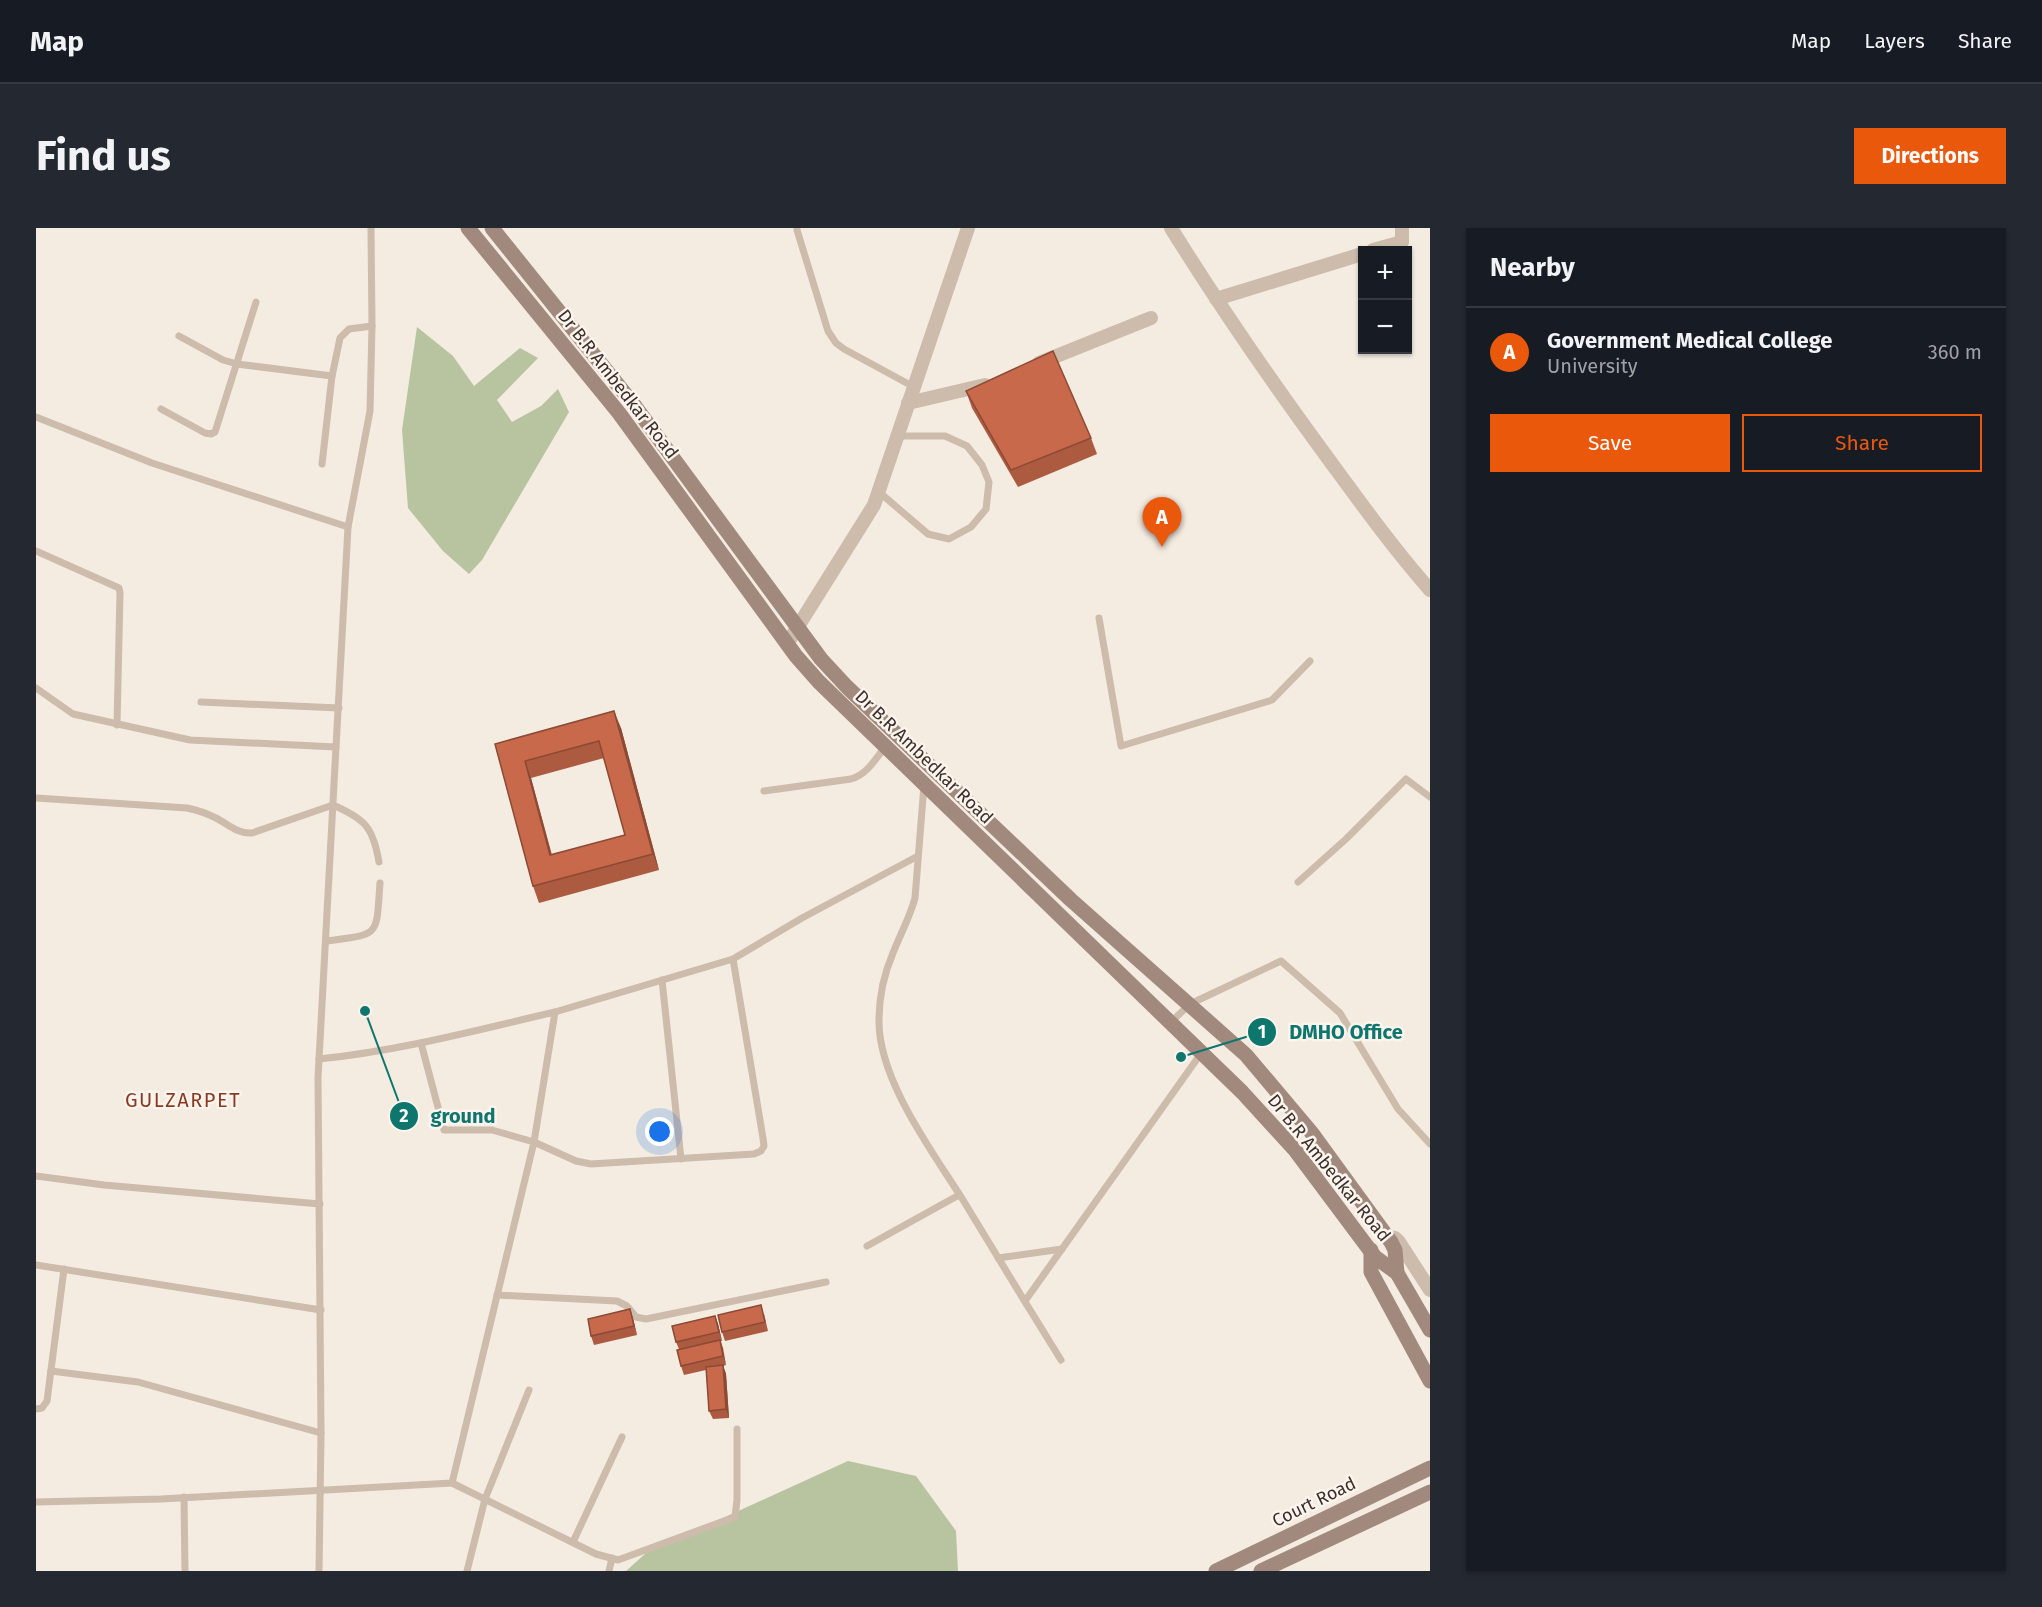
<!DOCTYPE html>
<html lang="en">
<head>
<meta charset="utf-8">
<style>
	:root { --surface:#171b24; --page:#242831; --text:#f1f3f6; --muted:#9ea1a6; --line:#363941; --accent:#ea580c }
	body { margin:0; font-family:"Fira Sans",sans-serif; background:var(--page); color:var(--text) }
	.controls { position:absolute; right:18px; top:18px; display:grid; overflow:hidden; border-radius:0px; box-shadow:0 2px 4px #0004 }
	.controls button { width:54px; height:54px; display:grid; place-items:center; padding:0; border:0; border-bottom:2px solid var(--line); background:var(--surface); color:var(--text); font:30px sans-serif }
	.you { position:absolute; left:624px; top:904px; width:21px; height:21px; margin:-15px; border:4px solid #fff; border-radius:50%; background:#1a73e8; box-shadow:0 0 0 9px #1a73e833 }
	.badge { display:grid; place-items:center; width:39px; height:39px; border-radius:50%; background:var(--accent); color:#fff; font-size:20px; font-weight:700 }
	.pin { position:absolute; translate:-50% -50px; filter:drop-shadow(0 2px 3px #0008) }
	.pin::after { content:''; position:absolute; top:32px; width:21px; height:18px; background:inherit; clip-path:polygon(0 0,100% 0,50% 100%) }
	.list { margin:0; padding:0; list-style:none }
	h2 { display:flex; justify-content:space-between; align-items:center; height:78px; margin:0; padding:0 24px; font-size:26px }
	h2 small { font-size:20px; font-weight:400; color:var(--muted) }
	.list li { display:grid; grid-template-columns:39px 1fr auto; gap:18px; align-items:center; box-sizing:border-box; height:90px; padding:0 24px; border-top:2px solid var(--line) }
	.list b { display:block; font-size:22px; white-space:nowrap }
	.list p { margin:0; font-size:20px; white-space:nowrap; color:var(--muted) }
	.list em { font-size:20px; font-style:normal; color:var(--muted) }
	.actions { display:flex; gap:12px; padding:18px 24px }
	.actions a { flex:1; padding:14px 0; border:2px solid var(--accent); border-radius:0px; text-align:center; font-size:21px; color:var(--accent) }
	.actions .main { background:var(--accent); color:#fff }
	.map { position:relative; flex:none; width:1394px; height:1343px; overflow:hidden; border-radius:0px }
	header { display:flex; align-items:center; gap:36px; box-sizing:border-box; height:84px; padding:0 30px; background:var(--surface); border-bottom:2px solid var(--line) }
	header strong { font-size:28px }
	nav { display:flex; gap:33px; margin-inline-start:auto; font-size:21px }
	.intro { display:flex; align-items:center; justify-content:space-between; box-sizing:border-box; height:144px; padding:0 36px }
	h1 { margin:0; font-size:42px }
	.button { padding:15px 27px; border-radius:0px; background:var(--accent); color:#fff; font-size:21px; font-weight:700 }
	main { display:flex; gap:36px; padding:0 36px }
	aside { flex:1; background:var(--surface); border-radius:0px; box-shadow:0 2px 4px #0004 }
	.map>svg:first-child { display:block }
</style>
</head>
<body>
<header>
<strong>Map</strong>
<nav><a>Map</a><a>Layers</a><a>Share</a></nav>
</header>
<div class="intro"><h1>Find us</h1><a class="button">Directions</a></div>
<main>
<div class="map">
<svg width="1394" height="1343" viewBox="0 0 1394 1343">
	<rect width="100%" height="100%" fill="#f4ebe1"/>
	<g fill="#b8c4a0">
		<path d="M381,99L417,128L438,158L484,120L502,130L461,172L476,194L505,178L522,161L533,184L446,332L433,346L407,323L372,280L366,202Z"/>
		<path d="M812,1233L880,1248L920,1303L922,1343H590L610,1325Z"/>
	</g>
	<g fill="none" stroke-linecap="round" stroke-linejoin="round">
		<g stroke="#cdbbac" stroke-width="7">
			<path d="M761,2L792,103L800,115L808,121L878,159"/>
			<path d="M143,108L187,132L201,136L296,148"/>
			<path d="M125,181L169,205L175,206L179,204L220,74"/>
			<path d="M0,189L116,235L312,299L334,183L336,98L335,0"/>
			<path d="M286,236L296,148L304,110L313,101L336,98"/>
			<path d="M843,264L892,306L913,311L935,299L950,281L953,254L946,237L931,218L909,208H861"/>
			<path d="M0,323L83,360L84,365L81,497"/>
			<path d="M1063,390L1085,518L1236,472L1274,433"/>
			<path d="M0,460L37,486L154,512L300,519L312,299"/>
			<path d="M165,474L303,480"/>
			<path d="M888,557L879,670C874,689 864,707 857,725C848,746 843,769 843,792C842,851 896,923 927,972C959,1025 992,1079 1025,1132"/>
			<path d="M728,563L815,551C831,546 839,532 849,519"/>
			<path d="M0,570L151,580C161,582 170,585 180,590C192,596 201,606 216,605L297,577C329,591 337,599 343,634"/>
			<path d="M1262,654L1310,611L1370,551L1394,569"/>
			<path d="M290,713C345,706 340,709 344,655"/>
			<path d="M626,752L645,931"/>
			<path d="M1134,795L1154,776L1245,733L1304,785L1362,881L1394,916"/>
			<path d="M385,815L408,902H456L498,914L540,933L555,936L718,926L725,923L728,918L727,910L697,731"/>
			<path d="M283,831C363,823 441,802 519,784"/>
			<path d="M0,948L68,957L284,976"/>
			<path d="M831,1018L923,967"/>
			<path d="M962,1030L1026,1021"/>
			<path d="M0,1037L285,1082"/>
			<path d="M461,1067L581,1073L591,1078L600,1089L610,1091L790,1054"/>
			<path d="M989,1073L1166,824"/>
			<path d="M15,1143L102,1154L285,1205"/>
			<path d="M0,1181L6,1180L11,1173L28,1041"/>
			<path d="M416,1255L560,1326L582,1332L699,1289L701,1272V1201"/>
			<path d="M148,1269L149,1343"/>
			<path d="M0,1274L125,1271L416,1255L498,914L519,784L697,731L766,690L882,628"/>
			<path d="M537,1314L586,1209"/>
			<path d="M283,1343L285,1205L282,850L300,519"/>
			<path d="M431,1343L449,1271L493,1162"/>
			<path d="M573,1343L576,1330"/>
		</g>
		<g stroke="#cdbbac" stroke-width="14">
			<path d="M1135,0C1184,79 1236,154 1291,229C1324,274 1357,320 1394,362"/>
			<path d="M1337,22L1366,14V0"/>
			<path d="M1180,71L1326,26"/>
			<path d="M1003,135L1115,90"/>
			<path d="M872,175L949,157"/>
			<path d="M751,416L838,277L932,0"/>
			<path d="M1351,1009L1359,1010L1363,1014L1394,1062"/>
		</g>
		<g stroke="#a18a7d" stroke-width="15">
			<path d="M432,0L583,185L760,428L783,454L1206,864L1259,922L1339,1029L1361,1045L1394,1102"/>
			<path d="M456,0L598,177L785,431L811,459L1035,672L1210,827L1275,904L1355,1014L1359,1022L1361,1045"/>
			<path d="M1335,1022V1044L1394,1153"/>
			<path d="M1180,1343L1394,1240"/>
			<path d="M1225,1343L1394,1264"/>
		</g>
	</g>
	<g fill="#ac5a40" fill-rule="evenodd">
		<path d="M930,163L1055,210L1061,226L982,259L936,180Z"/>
		<path d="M585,500L623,642L503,675L497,658L459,516ZM568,530L589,607L516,627L495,550Z"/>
		<path d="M594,1081L601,1107L558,1117L555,1108Z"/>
		<path d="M728,1086L732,1103L689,1113L686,1104Z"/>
		<path d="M679,1088L682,1096L686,1113H684L690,1137L687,1138L690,1146L693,1190L677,1191L673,1183L670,1142L648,1147L645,1138L643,1121L640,1114Z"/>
	</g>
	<g fill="#8c4a34">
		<path d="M578,483L585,500L623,642L617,626Z"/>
		<path d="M489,533L495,550L520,644L514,627Z"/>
		<path d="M594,1081L597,1090L601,1107L598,1098Z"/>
		<path d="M679,1088L682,1096L686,1113L683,1104Z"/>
		<path d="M684,1112L687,1120L690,1137L687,1128Z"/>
		<path d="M687,1137L690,1146L693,1190L690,1181Z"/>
	</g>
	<g fill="#c8694b" stroke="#8c4a34" stroke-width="1.5" fill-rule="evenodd">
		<path d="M1017,123L1055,210L975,242L930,163Z"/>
		<path d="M578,483L617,626L497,658L459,516ZM563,513L589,607L514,627L489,533Z"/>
		<path d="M725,1077L729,1094L686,1104L682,1087Z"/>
		<path d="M594,1081L598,1098L555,1108L552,1091Z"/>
		<path d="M679,1088L683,1104L640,1114L636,1098Z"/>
		<path d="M684,1112L687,1128L645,1138L641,1122Z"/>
		<path d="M687,1137L690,1181L673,1183L670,1139Z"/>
	</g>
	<g text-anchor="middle" stroke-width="5" stroke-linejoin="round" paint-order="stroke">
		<g font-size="18" fill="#3b302b" stroke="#fbf5ee">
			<text transform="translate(582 156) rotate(52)" y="6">Dr B.R Ambedkar Road</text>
			<text transform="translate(888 529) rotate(44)" y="6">Dr B.R Ambedkar Road</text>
			<text transform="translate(1293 940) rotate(51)" y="6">Dr B.R Ambedkar Road</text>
			<text transform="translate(1278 1274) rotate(-26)" y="6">Court Road</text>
		</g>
		<g font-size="20" letter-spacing="1.5" fill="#8c3b22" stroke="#fbf5ee">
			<text x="147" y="879">GULZARPET</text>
		</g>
	</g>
	<path fill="none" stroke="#0f766e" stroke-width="2" d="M1145 829L1226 804M329 783L368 888"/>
	<g fill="#0f766e" stroke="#fbf5ee" stroke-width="2">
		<circle cx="1145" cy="829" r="6"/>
		<circle cx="329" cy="783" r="6"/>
		<circle cx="1226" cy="804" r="15"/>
		<circle cx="368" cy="888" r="15"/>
	</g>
	<g font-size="18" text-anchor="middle" font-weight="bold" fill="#fff">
		<text x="1226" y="810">1</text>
		<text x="368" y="894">2</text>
	</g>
	<g font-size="20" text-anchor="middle" font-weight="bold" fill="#0f766e" stroke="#fbf5ee" stroke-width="5" stroke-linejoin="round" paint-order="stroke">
		<text x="1310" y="811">DMHO Office</text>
		<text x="427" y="895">ground</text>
	</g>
</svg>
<div class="controls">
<button>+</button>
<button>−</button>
</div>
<div class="you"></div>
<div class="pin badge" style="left:1126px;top:319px">A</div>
</div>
<aside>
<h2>Nearby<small></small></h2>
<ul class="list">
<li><span class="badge">A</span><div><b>Government Medical College</b><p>University</p></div><em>360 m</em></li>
</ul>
<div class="actions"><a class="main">Save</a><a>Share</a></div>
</aside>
</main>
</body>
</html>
